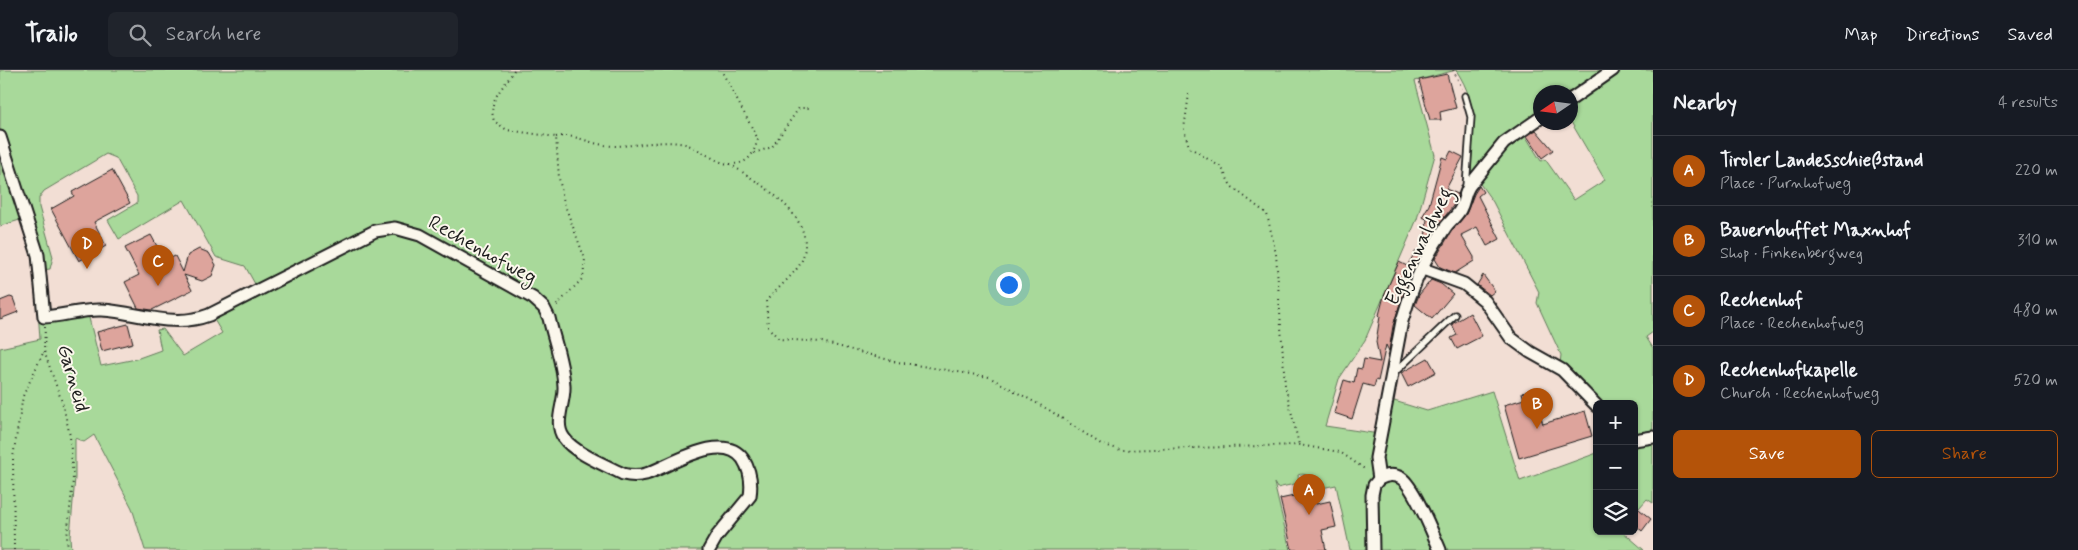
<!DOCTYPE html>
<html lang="en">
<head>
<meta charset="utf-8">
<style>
	:root { --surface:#171b24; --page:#20242c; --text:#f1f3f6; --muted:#9ea1a6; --line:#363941; --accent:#b45309 }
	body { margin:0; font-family:Mynerve,sans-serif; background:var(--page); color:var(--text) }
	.controls { position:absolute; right:15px; bottom:15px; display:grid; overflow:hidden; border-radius:8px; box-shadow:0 1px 4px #0004 }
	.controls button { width:45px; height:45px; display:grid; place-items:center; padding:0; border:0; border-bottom:1px solid var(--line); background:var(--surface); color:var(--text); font:25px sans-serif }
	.compass { position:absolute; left:1533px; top:15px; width:45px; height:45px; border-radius:50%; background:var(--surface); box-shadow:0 1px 4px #0004; rotate:257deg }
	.you { position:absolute; left:1008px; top:214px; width:18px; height:18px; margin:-12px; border:4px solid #fff; border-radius:50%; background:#1a73e8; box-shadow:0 0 0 8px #1a73e833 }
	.badge { display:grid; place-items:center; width:32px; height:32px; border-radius:50%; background:var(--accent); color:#fff; font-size:16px; font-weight:700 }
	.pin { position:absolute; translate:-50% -41px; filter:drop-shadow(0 1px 2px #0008) }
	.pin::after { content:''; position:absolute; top:26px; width:18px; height:15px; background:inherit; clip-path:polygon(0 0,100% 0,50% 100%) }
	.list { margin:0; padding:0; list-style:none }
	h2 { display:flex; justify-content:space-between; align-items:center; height:65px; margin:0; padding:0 20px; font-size:21px }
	h2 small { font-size:16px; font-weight:400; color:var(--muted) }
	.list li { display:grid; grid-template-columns:32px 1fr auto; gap:15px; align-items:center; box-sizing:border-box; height:70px; padding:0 20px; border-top:1px solid var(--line) }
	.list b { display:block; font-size:19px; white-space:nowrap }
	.list p { margin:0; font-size:16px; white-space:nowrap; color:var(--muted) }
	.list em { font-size:16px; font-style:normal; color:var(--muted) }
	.actions { display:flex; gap:10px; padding:15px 20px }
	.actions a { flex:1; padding:11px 0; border:1px solid var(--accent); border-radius:8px; text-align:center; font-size:18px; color:var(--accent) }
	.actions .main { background:var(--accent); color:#fff }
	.icon { flex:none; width:28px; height:28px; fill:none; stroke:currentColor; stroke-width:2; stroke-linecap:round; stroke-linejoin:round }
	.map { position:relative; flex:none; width:1653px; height:480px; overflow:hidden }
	header { display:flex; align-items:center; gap:30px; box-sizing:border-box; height:70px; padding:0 25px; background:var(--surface); border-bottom:1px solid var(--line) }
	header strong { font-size:24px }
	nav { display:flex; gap:28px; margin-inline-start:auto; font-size:18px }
	.search { width:350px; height:45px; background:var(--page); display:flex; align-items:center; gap:12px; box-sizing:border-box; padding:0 18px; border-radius:8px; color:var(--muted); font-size:19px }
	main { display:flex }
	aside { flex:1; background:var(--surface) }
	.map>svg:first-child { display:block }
</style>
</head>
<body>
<header>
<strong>Trailo</strong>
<div class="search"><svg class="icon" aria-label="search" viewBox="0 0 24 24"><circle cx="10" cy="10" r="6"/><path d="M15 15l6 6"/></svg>Search here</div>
<nav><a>Map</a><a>Directions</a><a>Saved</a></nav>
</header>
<main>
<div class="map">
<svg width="1653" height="480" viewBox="0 0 1653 480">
	<rect width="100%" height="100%" fill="#f2ded4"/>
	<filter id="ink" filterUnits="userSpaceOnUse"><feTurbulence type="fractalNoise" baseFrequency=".02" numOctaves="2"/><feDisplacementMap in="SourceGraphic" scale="10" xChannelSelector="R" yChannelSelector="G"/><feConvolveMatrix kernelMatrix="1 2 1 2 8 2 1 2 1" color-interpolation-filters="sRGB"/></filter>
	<g filter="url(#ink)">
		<g fill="#a8d99a" stroke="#627a5b" fill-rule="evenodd">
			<path d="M0,0H1606L1571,26L1570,22H1540V44L1470,107C1472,65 1481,38 1456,0L1415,11L1435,85L1417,149L1365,270L1339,309L1325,356L1386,365L1391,330L1427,341L1492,321L1520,411L1597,383V461H1622L1644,480H1350L1336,415L1317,419L1316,411C1311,407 1304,402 1298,405L1299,413L1277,418L1274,413L1290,480H145L132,438L94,365L84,372L75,368V408L70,467L71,480H0V278L40,269L34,183L23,149L0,156ZM106,84L116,88L137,126V133L108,150L119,169L184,130L216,187L245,196L260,223L213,248L222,263L183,286L163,259L157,260L161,280L136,289L101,296L88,244L48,252L43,200L50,199L53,187L39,137V128L44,121Z"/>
			<path d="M1617,0H1653V262L1646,267L1653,278V364L1634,368V334H1598L1560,293L1561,285L1537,233L1539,222L1493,132L1478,111L1501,80L1523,62L1541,91L1545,89L1574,130L1605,110L1571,52V34Z"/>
			<path d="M1653,370V433L1647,429L1639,438L1634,434V373Z"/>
		</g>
		<g fill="#dda49c" stroke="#1c1c1c">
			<path d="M1447,4L1456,38L1440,42L1441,50H1430L1419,10Z"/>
			<path d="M1536,60L1553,80L1542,88L1527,66Z"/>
			<path d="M1451,81L1463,87L1446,119L1458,124L1453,136L1439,154L1426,173L1425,170L1427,149L1422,147L1429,135L1442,87L1447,89Z"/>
			<path d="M112,100L130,133L94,152L106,176L79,191L51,139L74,126L72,122Z"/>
			<path d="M1479,116L1483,122L1478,126L1500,169L1487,176L1477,157L1461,165L1474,187V191L1455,203L1440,197L1435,189L1451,162L1466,144L1474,124Z"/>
			<path d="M151,165L165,191L175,186L183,202L188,185L199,179L209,183L216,195L212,206L202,211L184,205L192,220L152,240L138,238L125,212L139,205L125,178Z"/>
			<path d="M1416,181L1421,184L1399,237L1393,256L1389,281L1386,275L1378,311L1376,310L1374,317L1363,314L1352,349L1334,343L1344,310L1354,313L1357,298L1362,299L1364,289L1380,292L1376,272L1380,246L1379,245L1384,226L1399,192L1407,196Z"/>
			<path d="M1483,205L1495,221L1490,225L1477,215Z"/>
			<path d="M1431,210L1441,214L1453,224L1432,249L1415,235L1419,225Z"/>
			<path d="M10,227L13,228L18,242L0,249V231Z"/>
			<path d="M1470,243L1482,266L1457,279L1451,268L1457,265L1452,254Z"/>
			<path d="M128,254L133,273L102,281L97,262Z"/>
			<path d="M1428,288L1436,302L1408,317L1401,303Z"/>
			<path d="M1532,320L1543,354L1585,341L1592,366L1519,388L1504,335L1524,329L1522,323Z"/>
			<path d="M1313,422L1316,434L1330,431L1336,457L1322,460L1326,480H1292L1280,429Z"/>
			<path d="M1634,435L1651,449L1642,461L1634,454Z"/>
		</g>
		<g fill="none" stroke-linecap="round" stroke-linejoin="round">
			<g stroke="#1c1c1c" stroke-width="9">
				<g id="service">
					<path d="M1465,26L1471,47L1466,117"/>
					<path d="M1394,303L1455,245"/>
				</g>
			</g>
			<g stroke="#1c1c1c" stroke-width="15">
				<g id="minor">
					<path d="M1570,30L1613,0"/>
					<path d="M0,67L38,185L44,247C64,246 82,239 102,240C139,242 172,259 209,245L375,161L395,158L420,165L533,228L544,238L549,248C554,270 563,293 564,316C565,333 553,353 564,368C574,383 607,396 623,404C631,406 638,406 646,404C670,396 723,360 743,389C750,400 752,413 750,426L717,466L709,480"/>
					<path d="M1423,199L1464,214L1485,231L1511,268L1530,282L1562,300L1597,336"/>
					<path d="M1634,370L1653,367"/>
					<path d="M1379,409L1376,388L1402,251C1411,219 1426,185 1445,158C1449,152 1456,147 1460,140C1465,131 1464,123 1470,115L1504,73L1540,48"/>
					<path d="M1373,480L1372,425L1374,415L1379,409C1386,405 1394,404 1401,408C1414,416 1433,464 1440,480"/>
				</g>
			</g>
			<g stroke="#1c1c1c" stroke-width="2" stroke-dasharray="1 4" stroke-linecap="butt">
				<path d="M514,0C504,19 487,28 494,51L507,60L556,67L559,108L564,133L585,189L583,208L555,237"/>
				<path d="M1453,0L1462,18"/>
				<path d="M1189,24L1184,59L1189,77L1222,98L1231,116L1267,144L1276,184L1285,315L1299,375"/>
				<path d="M556,67C573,63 588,73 604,75C631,79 658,68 685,74C699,78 717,94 730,94C749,94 753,85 758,69L721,0"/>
				<path d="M754,83L772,77L799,38H810"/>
				<path d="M730,94C760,114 819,147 802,190C799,200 774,222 766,231L768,257L779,269L822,272L897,292L989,307L1049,340L1101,374L1121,380L1299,375L1340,382L1366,400"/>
				<path d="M45,257L44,281L63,335L70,366L73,410L67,467L68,480"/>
				<path d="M14,480L13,387L23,326L44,281"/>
			</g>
			<use href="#service" stroke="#fbf7ec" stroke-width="5.5"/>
			<use href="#minor" stroke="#fbf7ec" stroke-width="11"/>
		</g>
	</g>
	<g text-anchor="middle" stroke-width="4" stroke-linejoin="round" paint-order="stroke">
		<g font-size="20" fill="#1c1c1c" stroke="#fbf7ec">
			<text transform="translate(1418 176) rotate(-64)" y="7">Eggenwaldweg</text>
			<text transform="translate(483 179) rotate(29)" y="7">Rechenhofweg</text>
			<text transform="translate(74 308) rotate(74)" y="7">Garneid</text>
		</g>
	</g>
</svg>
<div class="controls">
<button>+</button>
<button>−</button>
<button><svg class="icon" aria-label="layers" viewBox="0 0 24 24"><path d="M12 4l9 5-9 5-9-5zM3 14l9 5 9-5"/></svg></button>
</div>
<svg class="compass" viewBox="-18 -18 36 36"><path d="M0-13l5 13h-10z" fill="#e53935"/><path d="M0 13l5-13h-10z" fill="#9ea1a6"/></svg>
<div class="you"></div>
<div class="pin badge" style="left:1309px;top:445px">A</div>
<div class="pin badge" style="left:1537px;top:359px">B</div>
<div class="pin badge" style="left:158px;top:216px">C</div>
<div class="pin badge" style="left:87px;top:199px">D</div>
</div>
<aside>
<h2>Nearby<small>4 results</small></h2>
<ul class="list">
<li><span class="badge">A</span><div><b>Tiroler Landesschießstand</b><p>Place · Purnhofweg</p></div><em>220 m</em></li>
<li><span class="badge">B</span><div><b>Bauernbuffet Maxnhof</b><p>Shop · Finkenbergweg</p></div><em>310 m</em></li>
<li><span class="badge">C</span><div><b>Rechenhof</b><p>Place · Rechenhofweg</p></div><em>480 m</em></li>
<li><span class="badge">D</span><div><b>Rechenhofkapelle</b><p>Church · Rechenhofweg</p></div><em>520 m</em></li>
</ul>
<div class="actions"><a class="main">Save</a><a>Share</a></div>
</aside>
</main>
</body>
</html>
